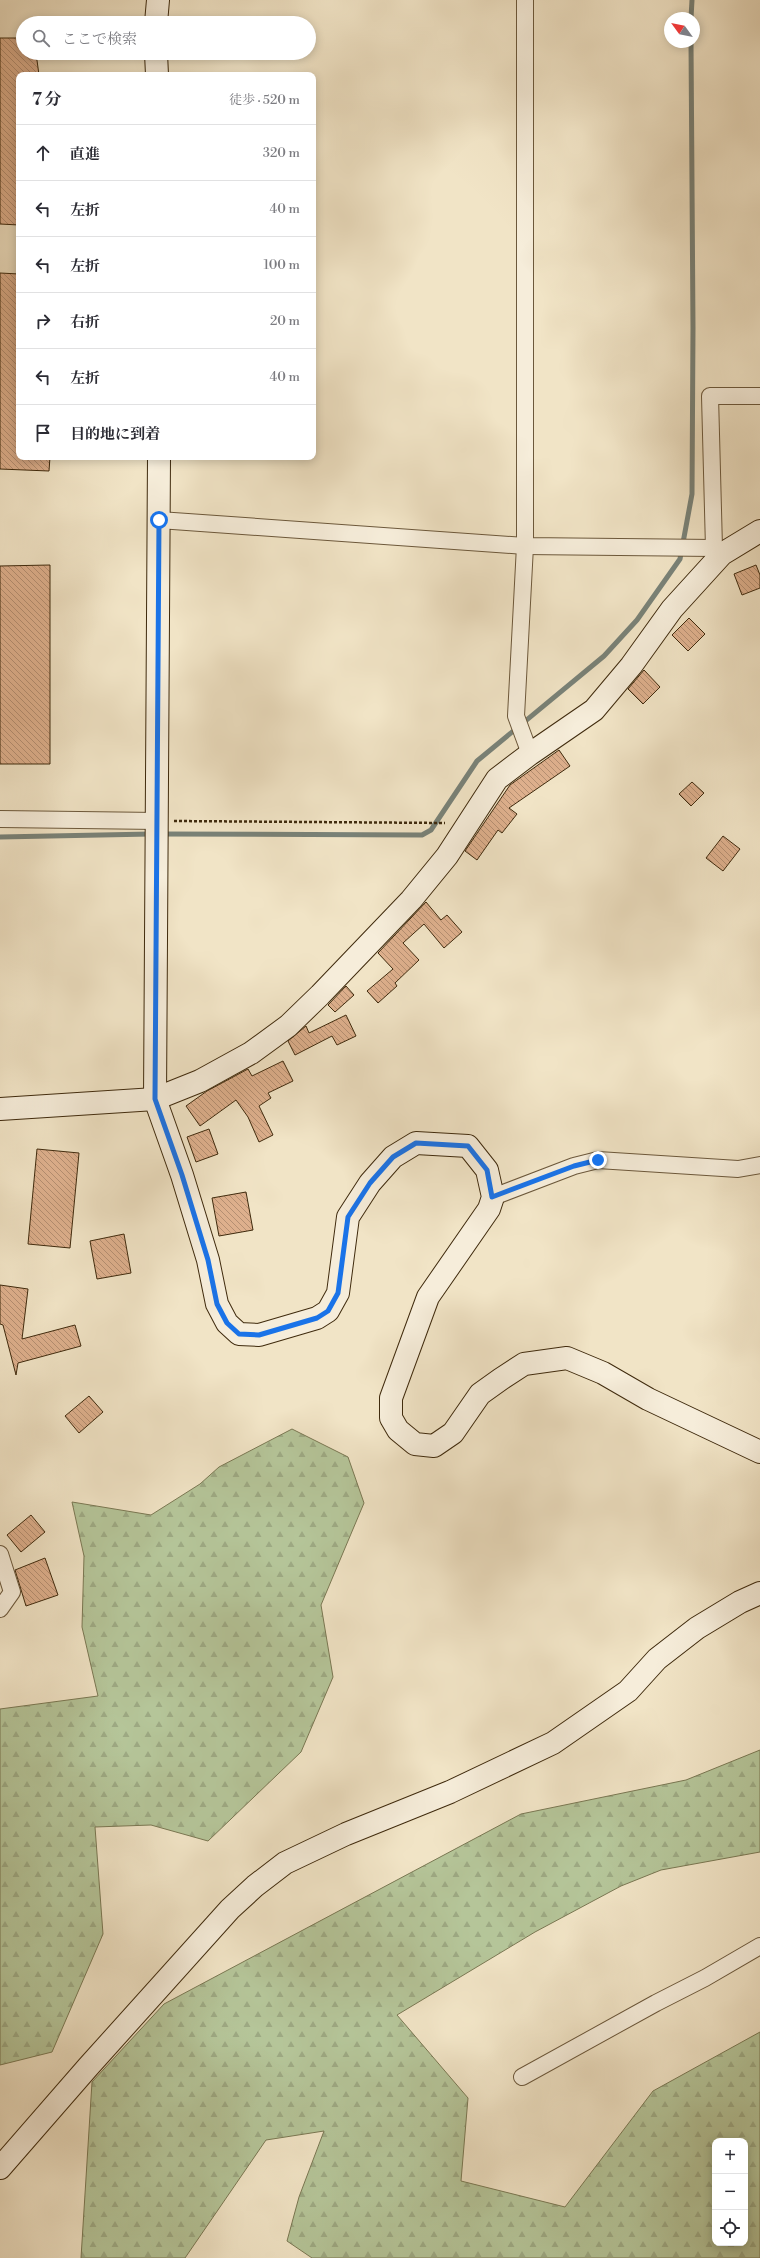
<!DOCTYPE html>
<html lang="ja">
<head>
<meta charset="utf-8">
<style>
	:root { --surface:#fff; --page:#f2f2f3; --text:#2b2b33; --muted:#7c7c81; --line:#e1e1e2 }
	body { margin:0; font-family:"Libre Bodoni","Noto Serif JP",serif; background:var(--page); color:var(--text) }
	.controls { position:absolute; right:12px; bottom:12px; display:grid; overflow:hidden; border-radius:8px; box-shadow:0 2px 10px #0003 }
	.controls button { width:36px; height:36px; display:grid; place-items:center; padding:0; border:0; border-bottom:1px solid var(--line); background:var(--surface); color:var(--text); font:20px sans-serif }
	.compass { position:absolute; left:664px; top:12px; width:36px; height:36px; border-radius:50%; background:var(--surface); box-shadow:0 2px 10px #0003; rotate:303deg }
	.stop { position:absolute; width:12px; height:12px; margin:-9px; border:3px solid #1a73e8; border-radius:50%; background:#fff }
	.stop.end { background:#1a73e8; border-color:#fff; box-shadow:0 1px 4px #0008 }
	.list { margin:0; padding:0; list-style:none }
	h2 { display:flex; justify-content:space-between; align-items:center; height:52px; margin:0; padding:0 16px; font-size:17px }
	h2 small { font-size:13px; font-weight:400; color:var(--muted) }
	.list li { display:grid; grid-template-columns:26px 1fr auto; gap:12px; align-items:center; box-sizing:border-box; height:56px; padding:0 16px; border-top:1px solid var(--line) }
	.list b { display:block; font-size:15px; white-space:nowrap }
	.list em { font-size:13px; font-style:normal; color:var(--muted) }
	.icon { flex:none; width:22px; height:22px; fill:none; stroke:currentColor; stroke-width:2; stroke-linecap:round; stroke-linejoin:round }
	.map { position:relative; flex:none; width:760px; height:2258px; overflow:hidden }
	.search { position:absolute; background:var(--surface); box-shadow:0 2px 10px #0003; left:16px; top:16px; width:300px; height:44px; display:flex; align-items:center; gap:10px; box-sizing:border-box; padding:0 14px; border-radius:22px; color:var(--muted); font-size:15px }
	.panel { position:absolute; background:var(--surface); box-shadow:0 2px 10px #0003; left:16px; top:72px; width:300px; height:388px; border-radius:8px }
	.map>svg:first-child { display:block }
</style>
</head>
<body>
<div class="map">
<svg width="760" height="2258" viewBox="0 0 760 2258">
	<defs>
		<pattern id="forest-firs" width="22" height="20" patternUnits="userSpaceOnUse"><rect width="22" height="20" fill="#b5c599"/><path d="M5 1l3.5 6h-7zM16 11l3.5 6h-7z" fill="#9da983"/></pattern>
		<pattern id="building-back-hatch" width="6" height="6" patternUnits="userSpaceOnUse"><rect width="6" height="6" fill="#deb08d"/><path d="M-1 5l2 2M0 0l6 6M5-1l2 2" fill="none" stroke="#b58f72"/></pattern>
	</defs>
	<rect width="100%" height="100%" fill="#f1e4c6"/>
	<filter id="stains"><feTurbulence type="fractalNoise" baseFrequency=".005" numOctaves="4"/><feColorMatrix values="0 0 0 0 .2 0 0 0 0 .09 0 0 0 0 .02 0 0 0 .5 -.17"/></filter>
	<radialGradient id="worn" r=".72"><stop offset=".6" stop-color="#630" stop-opacity="0"/><stop offset="1" stop-color="#630" stop-opacity=".3"/></radialGradient>
	<g fill="url(#forest-firs)" stroke="#7a7853" fill-rule="evenodd">
		<path d="M292,1429L348,1457L364,1503L321,1605L333,1677L301,1752L208,1841L151,1825L95,1827L103,1934L52,2052L0,2065V1709L98,1696L82,1627L84,1556L72,1502L151,1515L200,1484L219,1467Z"/>
		<path d="M760,1750V1852L661,1870L621,1886L535,1932L397,2015L468,2098L461,2181L565,2207L653,2091L760,2032V2258H312L287,2241L299,2197L324,2131L266,2140L185,2258H81L92,2082L164,2004L521,1814L686,1780ZM715,2141H745V2243H715Z"/>
	</g>
	<g fill="none" stroke-linecap="round" stroke-linejoin="round">
		<g stroke="#798278" stroke-width="5">
			<path d="M691,18L692,0"/>
			<path d="M161,834L422,835L431,830L477,761L604,656L637,620L680,559L692,494L693,328L691,42"/>
			<path d="M0,837L151,834"/>
		</g>
	</g>
	<g fill="url(#building-back-hatch)" stroke="#3f2a0d">
		<path d="M0,38H23V53H36L39,75H19V225L0,224Z"/>
		<path d="M0,273L19,274V457H50L49,471L0,469Z"/>
		<path d="M50,565V764H0V566Z"/>
		<path d="M756,565L760,575V588L742,595L734,574Z"/>
		<path d="M689,618L705,634L688,651L672,635Z"/>
		<path d="M644,670L660,687L643,704L628,689Z"/>
		<path d="M559,750L570,766L509,808L517,814L502,833L498,830L477,860L465,851L510,785Z"/>
		<path d="M692,782L704,793L691,806L679,794Z"/>
		<path d="M723,836L740,849L723,871L706,858Z"/>
		<path d="M426,902L441,920L447,915L462,932L444,948L424,924L403,943L419,960L395,983L397,986L378,1003L367,991L393,969L378,953Z"/>
		<path d="M346,986L354,995L335,1012L328,1005Z"/>
		<path d="M346,1015L356,1036L337,1045L332,1036L295,1055L288,1041L306,1026L309,1033Z"/>
		<path d="M283,1061L293,1081L268,1093L271,1098L259,1106L273,1135L259,1142L248,1117L236,1100L200,1126L186,1106L207,1091L248,1069L252,1076Z"/>
		<path d="M209,1129L218,1154L196,1162L187,1137Z"/>
		<path d="M37,1149L79,1153L70,1248L28,1244Z"/>
		<path d="M246,1192L253,1230L219,1236L212,1198Z"/>
		<path d="M124,1234L131,1273L97,1279L90,1241Z"/>
		<path d="M0,1285L28,1289L22,1339L75,1325L81,1346L18,1363L16,1375L3,1325L0,1324Z"/>
		<path d="M89,1396L103,1412L79,1433L65,1416Z"/>
		<path d="M31,1515L45,1532L21,1552L7,1535Z"/>
		<path d="M45,1558L58,1595L26,1606L15,1570Z"/>
	</g>
	<g fill="none" stroke-linecap="round" stroke-linejoin="round">
		<g stroke="#6c583b" stroke-width="18">
			<g id="street">
				<path d="M525,0V546L516,716L530,754"/>
				<path d="M159,520L525,546L714,548L722,554"/>
				<path d="M714,548L710,396H760"/>
				<path d="M0,819L158,821"/>
				<path d="M493,1197L574,1166L598,1160L738,1169L760,1165"/>
				<path d="M0,1554L12,1592L0,1609"/>
				<path d="M522,2077L656,2003L705,1978L760,1946"/>
			</g>
		</g>
		<g stroke="#3f2a0d" stroke-width="24">
			<g id="secondary">
				<path d="M156,23L158,0"/>
				<path d="M156,53L157,75"/>
				<path d="M159,457L155,1099L182,1175L208,1260L217,1304L227,1323L239,1334L259,1335L317,1318L328,1311L338,1293L348,1217L370,1183L393,1157L416,1143L468,1146L487,1170L493,1197L489,1209L428,1297L391,1398V1418L398,1430L415,1444L434,1446L453,1433L480,1394L501,1379L524,1364L567,1358L603,1373L648,1399L760,1452"/>
				<path d="M0,1109L155,1099L200,1081L251,1053L288,1026L320,995L411,900L447,856L497,779L530,754L594,710L631,666L672,609L722,554L760,531"/>
				<path d="M0,2168L88,2067L230,1909L255,1886L285,1863L346,1834L450,1792L553,1743L628,1691L657,1659L697,1628L740,1602L760,1593"/>
			</g>
		</g>
		<path stroke="#3f2a0d" stroke-width="2.5" stroke-dasharray="3 2" stroke-linecap="butt" d="M174,821L445,823"/>
		<use href="#street" stroke="#f6edda" stroke-width="16"/>
		<use href="#secondary" stroke="#f6edda" stroke-width="22"/>
	</g>
	<g fill="none" stroke-linecap="round" stroke-linejoin="round">
		<path stroke="#1a73e8" stroke-width="5" d="M159,520L155,1099L182,1175L208,1260L217,1304L227,1323L239,1334L259,1335L317,1318L328,1311L338,1293L348,1217L370,1183L393,1157L416,1143L468,1146L487,1170L492,1197L574,1166L598,1160"/>
	</g>
	<rect width="100%" height="100%" filter="url(#stains)"/>
	<rect width="100%" height="100%" fill="url(#worn)"/>
</svg>
<div class="controls">
<button>+</button>
<button>−</button>
<button><svg class="icon" aria-label="locate" viewBox="0 0 24 24"><circle cx="12" cy="12" r="6"/><path d="M12 2v4M12 18v4M2 12h4M18 12h4"/></svg></button>
</div>
<svg class="compass" viewBox="-18 -18 36 36"><path d="M0-13l5 13h-10z" fill="#e53935"/><path d="M0 13l5-13h-10z" fill="#7c7c81"/></svg>
<div class="stop" style="left:159px;top:520px"></div>
<div class="stop end" style="left:598px;top:1160px"></div>
<div class="search"><svg class="icon" aria-label="search" viewBox="0 0 24 24"><circle cx="10" cy="10" r="6"/><path d="M15 15l6 6"/></svg>ここで検索</div>
<section class="panel">
<h2>7 分<small>徒歩 · 520 m</small></h2>
<ul class="list">
<li><svg class="icon" aria-label="ahead" viewBox="0 0 24 24"><path d="M12 20V5M6 11l6-6 6 6"/></svg><div><b>直進</b></div><em>320 m</em></li>
<li><svg class="icon" aria-label="left" viewBox="0 0 24 24"><path d="M17 20v-9H6M10 6l-5 5 5 5"/></svg><div><b>左折</b></div><em>40 m</em></li>
<li><svg class="icon" aria-label="left" viewBox="0 0 24 24"><path d="M17 20v-9H6M10 6l-5 5 5 5"/></svg><div><b>左折</b></div><em>100 m</em></li>
<li><svg class="icon" aria-label="right" viewBox="0 0 24 24"><path d="M7 20v-9h11M14 6l5 5-5 5"/></svg><div><b>右折</b></div><em>20 m</em></li>
<li><svg class="icon" aria-label="left" viewBox="0 0 24 24"><path d="M17 20v-9H6M10 6l-5 5 5 5"/></svg><div><b>左折</b></div><em>40 m</em></li>
<li><svg class="icon" aria-label="arrive" viewBox="0 0 24 24"><path d="M6 21V4h12l-3 4 3 4H6"/></svg><div><b>目的地に到着</b></div></li>
</ul>
</section>
</div>
</body>
</html>
